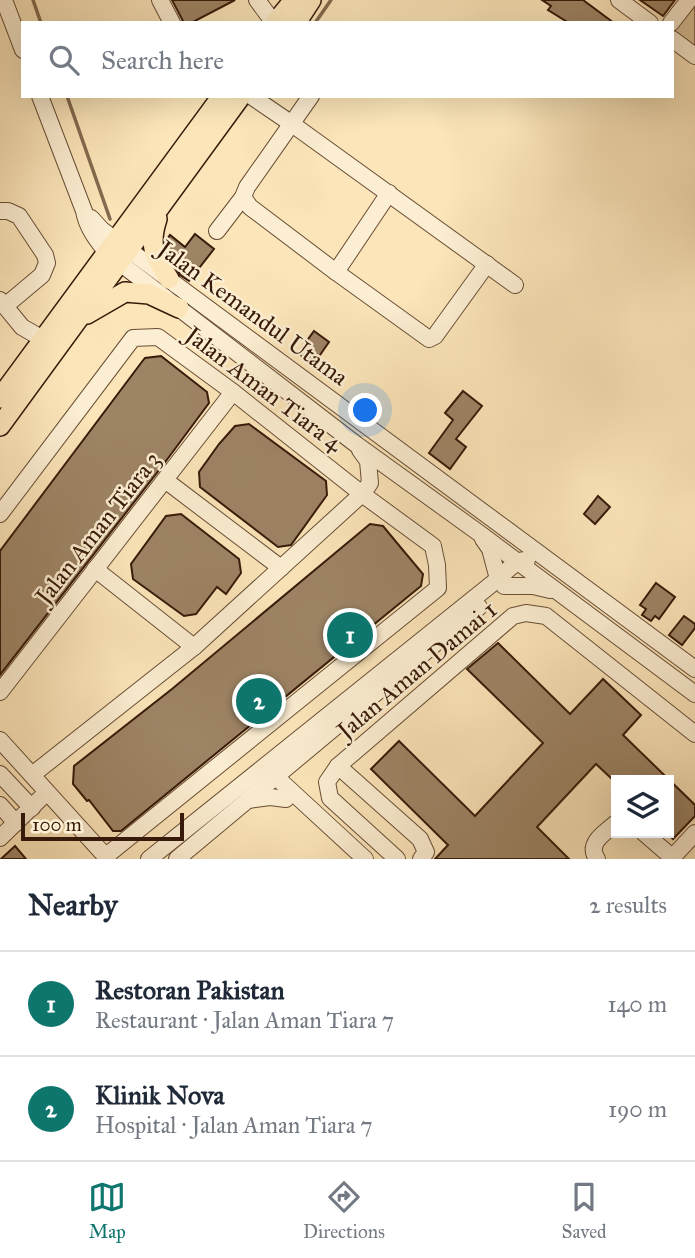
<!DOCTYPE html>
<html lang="en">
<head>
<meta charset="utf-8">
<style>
	:root { --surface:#fff; --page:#f2f2f3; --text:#1f2937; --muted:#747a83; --line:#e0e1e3; --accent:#0f766e }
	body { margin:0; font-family:"IM FELL Great Primer",serif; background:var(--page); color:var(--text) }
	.controls { position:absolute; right:21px; bottom:21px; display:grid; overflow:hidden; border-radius:0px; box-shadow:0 7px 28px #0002 }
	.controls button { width:63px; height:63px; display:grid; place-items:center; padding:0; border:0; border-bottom:2px solid var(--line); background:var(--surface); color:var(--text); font:35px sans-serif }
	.scale { position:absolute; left:21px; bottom:18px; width:163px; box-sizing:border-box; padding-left:7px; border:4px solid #371a09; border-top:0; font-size:19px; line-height:24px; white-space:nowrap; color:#371a09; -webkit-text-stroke:5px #fceed2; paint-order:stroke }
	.you { position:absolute; left:366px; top:411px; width:24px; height:24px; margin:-18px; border:5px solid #fff; border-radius:50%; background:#1a73e8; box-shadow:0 0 0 10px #1a73e833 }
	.badge { display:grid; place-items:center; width:46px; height:46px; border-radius:50%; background:var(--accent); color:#fff; font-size:23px; font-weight:700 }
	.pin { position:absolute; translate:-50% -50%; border:4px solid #fff; box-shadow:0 2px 7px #0006 }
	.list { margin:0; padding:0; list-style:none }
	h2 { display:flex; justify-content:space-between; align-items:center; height:91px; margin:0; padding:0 28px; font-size:30px }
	h2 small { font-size:23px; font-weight:400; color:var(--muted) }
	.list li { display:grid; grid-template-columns:46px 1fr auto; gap:21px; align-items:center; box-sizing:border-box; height:105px; padding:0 28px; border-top:2px solid var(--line) }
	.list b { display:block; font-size:26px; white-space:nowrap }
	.list p { margin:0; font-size:23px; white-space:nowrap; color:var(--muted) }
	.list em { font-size:23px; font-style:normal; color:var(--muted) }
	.icon { flex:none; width:38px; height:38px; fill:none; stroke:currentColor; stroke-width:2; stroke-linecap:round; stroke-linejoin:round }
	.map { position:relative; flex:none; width:695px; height:859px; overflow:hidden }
	.search { position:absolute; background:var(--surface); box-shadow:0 7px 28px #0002; left:21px; right:21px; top:21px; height:77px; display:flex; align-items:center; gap:18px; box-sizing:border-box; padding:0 24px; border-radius:0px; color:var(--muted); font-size:26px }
	.sheet { height:301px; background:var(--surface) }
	nav { display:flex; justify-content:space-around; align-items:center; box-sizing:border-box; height:98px; border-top:2px solid var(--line); background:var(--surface); font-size:19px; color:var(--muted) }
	nav a { display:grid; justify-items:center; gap:4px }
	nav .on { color:var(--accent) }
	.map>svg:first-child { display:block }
</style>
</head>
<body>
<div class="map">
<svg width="695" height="859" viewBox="0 0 695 859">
	<rect width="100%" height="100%" fill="#fbe5b9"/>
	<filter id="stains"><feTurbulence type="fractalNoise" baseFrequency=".00286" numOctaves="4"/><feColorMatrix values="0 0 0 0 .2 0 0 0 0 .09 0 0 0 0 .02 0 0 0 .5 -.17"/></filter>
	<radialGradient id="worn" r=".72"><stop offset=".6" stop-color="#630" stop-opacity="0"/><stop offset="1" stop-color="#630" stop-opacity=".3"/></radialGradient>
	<path fill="#dac29b" stroke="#886e52" stroke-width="2" d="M695,0V48L672,32V28Z"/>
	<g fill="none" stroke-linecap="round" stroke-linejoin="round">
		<g stroke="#846a4f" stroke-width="3.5">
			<path d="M33,0L41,23"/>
			<path d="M315,23L331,0"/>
			<path d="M67,96L110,219"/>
		</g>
	</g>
	<g fill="#9d8465" stroke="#371a09" stroke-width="2">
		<path d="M172,0H235L191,23H184Z"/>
		<path d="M542,0H583L614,23H569L548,10L551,6Z"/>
		<path d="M640,0H675L663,16Z"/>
		<path d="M195,234L214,249L189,281L180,275L168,252L165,242L170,235L185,247Z"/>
		<path d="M314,331L329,342L313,365L298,353Z"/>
		<path d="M161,356L207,392L209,403L163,465L0,675V551L141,363L145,358Z"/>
		<path d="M463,391L482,406L456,439L466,447L450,469L429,453L453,420L445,413Z"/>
		<path d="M249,424L326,481L327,495L291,545L278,547L200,487L199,472L219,444L235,426Z"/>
		<path d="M598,496L610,507L595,524L584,514Z"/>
		<path d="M181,514L239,559L241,573L226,594L217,587L196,614L184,616L133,579L131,564L166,516Z"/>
		<path d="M370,524L383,526L397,543L423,574L421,586L121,831H113L89,800L87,801L73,784L74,766L172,689Z"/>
		<path d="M656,583L675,597L659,619L655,616L651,621L642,615L646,609L640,605Z"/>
		<path d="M684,616L695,624V628L682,645L669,635Z"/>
		<path d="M498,643L570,714L603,679L641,715L623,735L695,805V816L673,839L669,835V780H613L596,764L537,827L569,859H435L448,845L371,769L399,741L475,816L543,743L467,669Z"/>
		<path d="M15,846L26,859H1Z"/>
	</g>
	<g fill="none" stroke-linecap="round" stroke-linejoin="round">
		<g stroke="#684d35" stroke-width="18">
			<g id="minor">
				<path d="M4,0L23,50"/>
				<path d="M160,0L172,23"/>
				<path d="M257,0L274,23"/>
				<path d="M619,0L650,23"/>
				<path d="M671,23L689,0"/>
				<path d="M672,39L695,56"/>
				<path d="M40,96L84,211C87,228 97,240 107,253L357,445L479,533L695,694"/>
				<path d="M251,96L292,124L515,285"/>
				<path d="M243,197L250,207L336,272L429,339L435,336L487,264"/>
				<path d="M0,211H8L19,216L45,255L47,263L42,275L5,306"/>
				<path d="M91,218L102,230L695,669"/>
				<path d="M217,231L243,197L247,187L311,96"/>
				<path d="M336,272L389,193"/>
				<path d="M0,300L22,327L43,339"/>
				<path d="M165,480L281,568"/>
				<path d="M0,514L133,338L158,337L233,392L362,494L433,546L437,565L438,588L106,856"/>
				<path d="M483,539L490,549L498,579"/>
				<path d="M95,569L194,647"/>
				<path d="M504,586H533L550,590"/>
				<path d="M0,692L233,392"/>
				<path d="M0,740L108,859"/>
				<path d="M338,766L420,839L426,852L421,859"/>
				<path d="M0,774L32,808"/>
				<path d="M32,775L194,647L362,494L370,483L368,461L360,450"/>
				<path d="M276,777L365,859"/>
				<path d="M248,800L270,797L286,799"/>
				<path d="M0,805L16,823"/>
				<path d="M644,833L673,858"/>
				<path d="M0,838L47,792"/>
				<path d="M149,859L498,579C507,571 516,559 527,560"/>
				<path d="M177,859L479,607"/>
				<path d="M397,859L330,798L327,782L338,766L513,616L526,613L546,616L695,734"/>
				<path d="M597,859C586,843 605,833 616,823"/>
				<path d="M671,859L695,833"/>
			</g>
		</g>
		<g stroke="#371a09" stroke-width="22">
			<g id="major">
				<path d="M275,23L294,0"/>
				<path d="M296,23L311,0"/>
				<path d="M157,219C148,246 155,256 169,279"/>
				<path d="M87,314L125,292L149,294L179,308"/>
				<path d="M0,398L222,96"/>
				<path d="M0,426L241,96"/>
			</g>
		</g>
		<use href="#minor" stroke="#fceed2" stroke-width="16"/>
		<use href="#major" stroke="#fbe5b9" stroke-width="19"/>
	</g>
	<g text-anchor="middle" stroke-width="5" stroke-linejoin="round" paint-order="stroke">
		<g font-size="24" fill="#371a09" stroke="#fceed2">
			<text transform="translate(253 313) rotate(36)" y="8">Jalan Kemandul Utama</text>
			<text transform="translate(264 389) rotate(37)" y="8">Jalan Aman Tiara 4</text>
			<text transform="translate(98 528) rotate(-52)" y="8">Jalan Aman Tiara 3</text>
			<text transform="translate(417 670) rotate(-40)" y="8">Jalan Aman Damai 1</text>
		</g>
	</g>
	<rect width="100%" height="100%" filter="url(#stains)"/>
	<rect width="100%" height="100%" fill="url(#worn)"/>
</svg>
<div class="controls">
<button><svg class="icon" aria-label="layers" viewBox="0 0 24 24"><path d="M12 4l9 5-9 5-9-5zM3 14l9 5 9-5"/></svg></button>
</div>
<div class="scale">100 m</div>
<div class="you"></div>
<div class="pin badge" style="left:350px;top:635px">1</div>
<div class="pin badge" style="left:259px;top:701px">2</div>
<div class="search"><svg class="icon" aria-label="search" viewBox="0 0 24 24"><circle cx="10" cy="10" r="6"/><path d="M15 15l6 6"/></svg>Search here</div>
</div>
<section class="sheet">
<h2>Nearby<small>2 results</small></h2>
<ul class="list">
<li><span class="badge">1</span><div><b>Restoran Pakistan</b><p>Restaurant · Jalan Aman Tiara 7</p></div><em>140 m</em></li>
<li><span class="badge">2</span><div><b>Klinik Nova</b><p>Hospital · Jalan Aman Tiara 7</p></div><em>190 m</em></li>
</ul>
</section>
<nav>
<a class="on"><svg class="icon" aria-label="map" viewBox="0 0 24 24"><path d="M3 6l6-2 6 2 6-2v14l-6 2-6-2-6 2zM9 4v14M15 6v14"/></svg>Map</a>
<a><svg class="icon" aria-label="directions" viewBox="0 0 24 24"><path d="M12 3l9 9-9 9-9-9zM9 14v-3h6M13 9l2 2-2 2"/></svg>Directions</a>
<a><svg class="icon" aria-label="saved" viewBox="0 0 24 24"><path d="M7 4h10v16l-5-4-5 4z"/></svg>Saved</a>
</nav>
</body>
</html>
